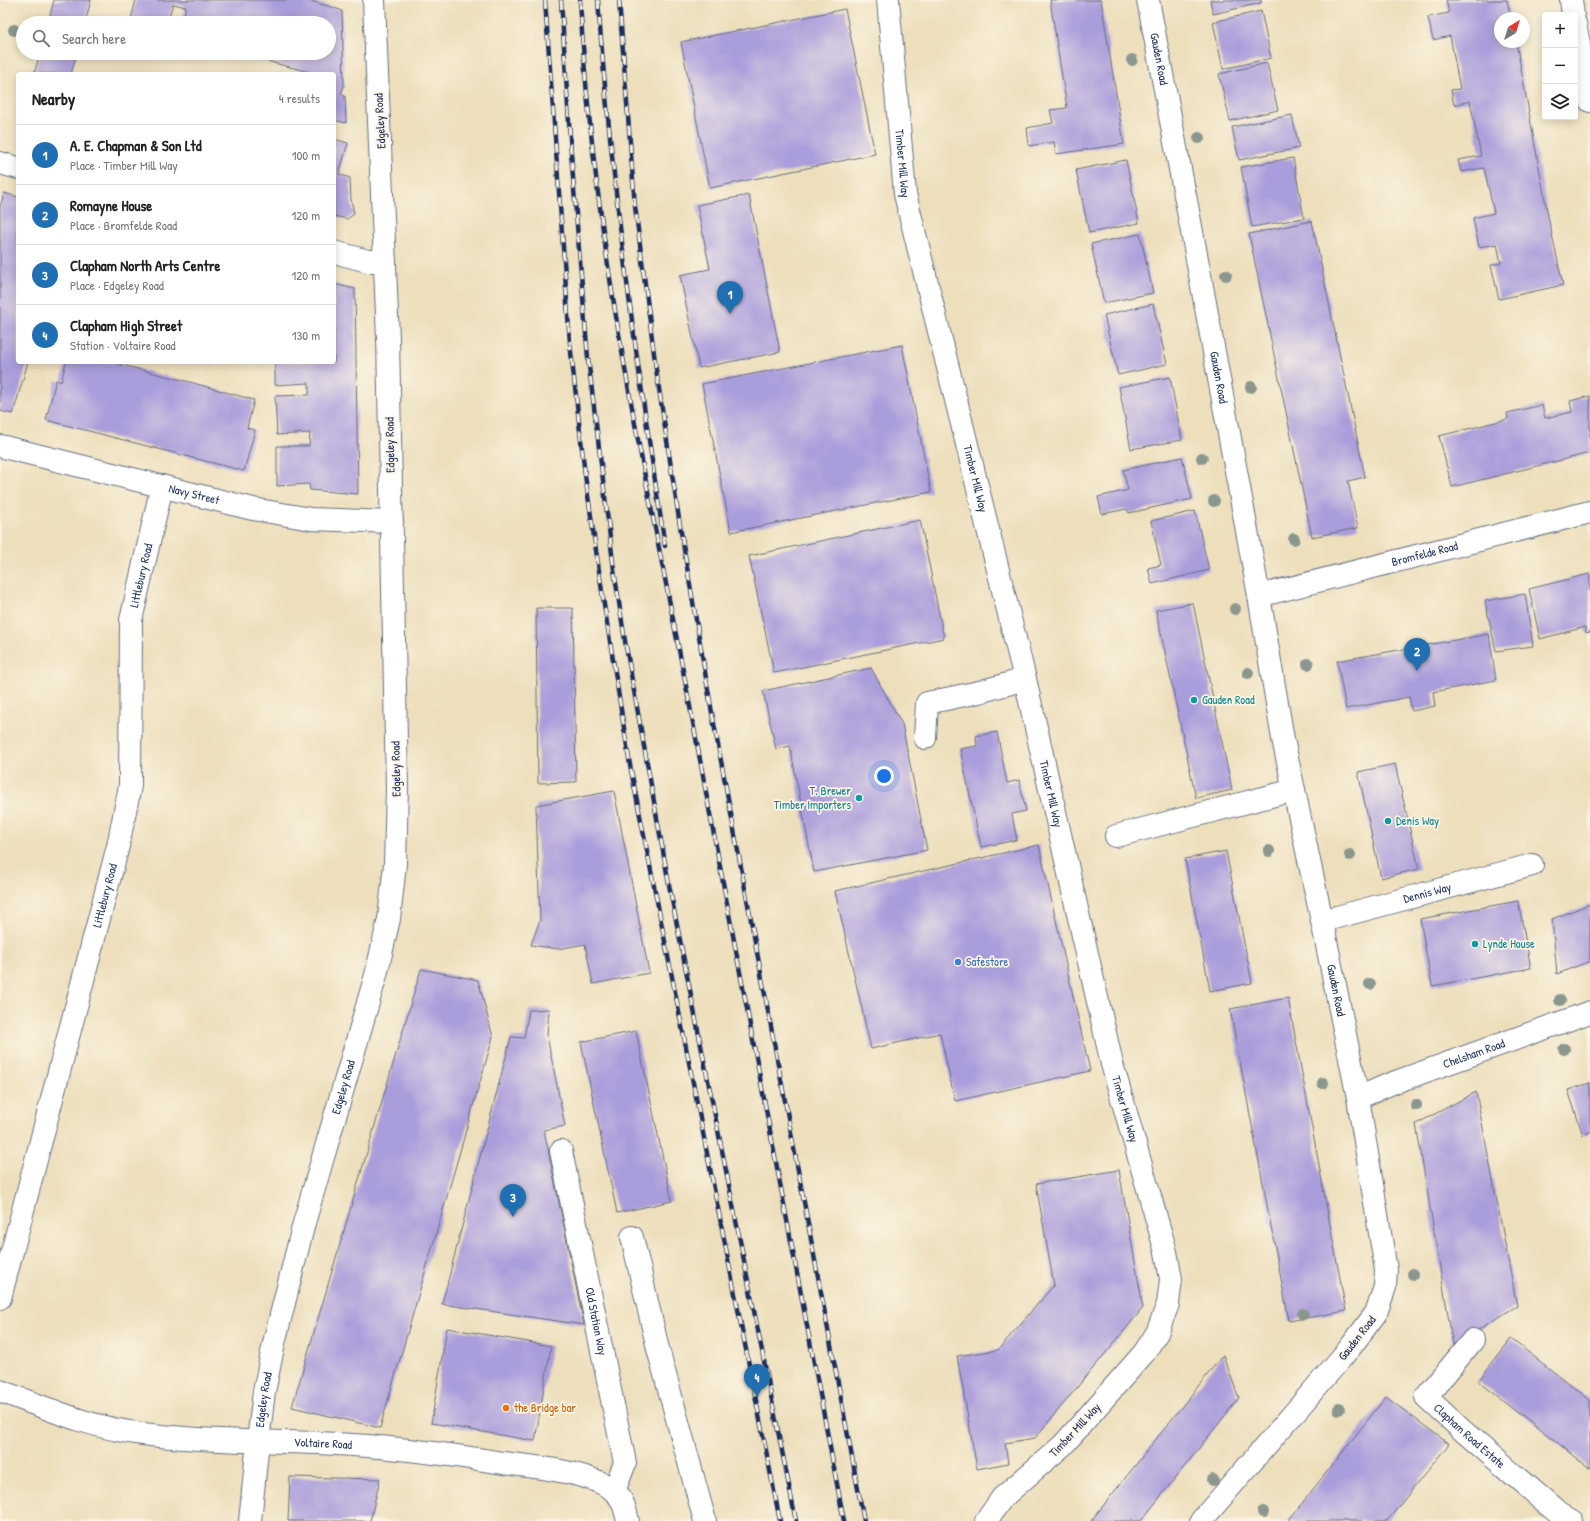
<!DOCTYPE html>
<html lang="en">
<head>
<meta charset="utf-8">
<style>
	:root { --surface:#fff; --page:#f6f6f6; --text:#222; --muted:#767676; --line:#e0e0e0; --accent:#1f6fb2 }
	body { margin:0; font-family:"Patrick Hand",sans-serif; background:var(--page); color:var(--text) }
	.controls { position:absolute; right:12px; top:12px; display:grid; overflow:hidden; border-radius:4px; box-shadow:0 2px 10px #0003 }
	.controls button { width:36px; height:36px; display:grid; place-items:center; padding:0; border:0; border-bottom:1px solid var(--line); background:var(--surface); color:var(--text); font:20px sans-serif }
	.compass { position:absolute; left:1494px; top:12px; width:36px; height:36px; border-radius:50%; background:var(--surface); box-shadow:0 2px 10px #0003; rotate:38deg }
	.you { position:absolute; left:884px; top:776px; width:14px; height:14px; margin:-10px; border:3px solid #fff; border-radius:50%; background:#1a73e8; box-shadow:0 0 0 6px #1a73e833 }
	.badge { display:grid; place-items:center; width:26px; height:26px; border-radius:50%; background:var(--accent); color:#fff; font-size:13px; font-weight:700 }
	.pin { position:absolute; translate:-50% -33px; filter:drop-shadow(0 1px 2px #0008) }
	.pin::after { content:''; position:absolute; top:21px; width:14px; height:12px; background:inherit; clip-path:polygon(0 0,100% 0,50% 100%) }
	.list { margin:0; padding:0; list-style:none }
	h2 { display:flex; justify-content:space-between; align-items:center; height:52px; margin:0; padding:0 16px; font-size:17px }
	h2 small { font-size:13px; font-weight:400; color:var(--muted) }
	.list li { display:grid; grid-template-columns:26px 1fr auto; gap:12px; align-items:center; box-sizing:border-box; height:60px; padding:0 16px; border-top:1px solid var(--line) }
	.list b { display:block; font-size:15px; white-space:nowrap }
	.list p { margin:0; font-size:13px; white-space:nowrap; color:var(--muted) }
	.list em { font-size:13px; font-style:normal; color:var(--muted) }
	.icon { flex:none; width:22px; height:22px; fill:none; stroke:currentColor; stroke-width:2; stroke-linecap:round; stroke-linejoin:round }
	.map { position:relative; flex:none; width:1590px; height:1521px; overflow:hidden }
	.search { position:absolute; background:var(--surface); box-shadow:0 2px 10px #0003; left:16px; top:16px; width:320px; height:44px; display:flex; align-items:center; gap:10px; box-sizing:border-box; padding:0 14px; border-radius:22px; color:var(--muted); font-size:15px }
	.panel { position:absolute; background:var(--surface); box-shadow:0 2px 10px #0003; left:16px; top:72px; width:320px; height:292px; border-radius:4px }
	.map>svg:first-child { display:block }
</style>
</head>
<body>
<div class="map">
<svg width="1590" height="1521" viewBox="0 0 1590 1521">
	<rect width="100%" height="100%" fill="#fcf5e5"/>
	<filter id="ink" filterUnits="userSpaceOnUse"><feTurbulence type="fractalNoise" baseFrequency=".025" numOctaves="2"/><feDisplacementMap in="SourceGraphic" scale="8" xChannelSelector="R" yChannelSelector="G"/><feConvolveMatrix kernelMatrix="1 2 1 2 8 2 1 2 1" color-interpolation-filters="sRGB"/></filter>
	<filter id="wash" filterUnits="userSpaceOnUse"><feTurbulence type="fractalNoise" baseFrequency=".012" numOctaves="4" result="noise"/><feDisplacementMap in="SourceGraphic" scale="16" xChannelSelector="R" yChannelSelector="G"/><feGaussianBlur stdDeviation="0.9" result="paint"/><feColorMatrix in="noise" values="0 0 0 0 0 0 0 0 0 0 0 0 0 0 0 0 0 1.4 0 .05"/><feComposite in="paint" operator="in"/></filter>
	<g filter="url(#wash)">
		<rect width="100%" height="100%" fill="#eddfbc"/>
		<g id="blocks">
			<g fill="#aa9ddb">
				<path d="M54,0H91L85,23H48Z"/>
				<path d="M136,0H307L335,8L342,11L344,86L341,94L345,96L346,123L334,120V74H317L239,54L329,53V23H227L228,18L222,17L220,23H181L186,7L173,4L167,23H130Z"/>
				<path d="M1050,0H1101L1124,144L1056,154L1054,142L1029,146L1027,128L1053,123L1050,110L1067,108Z"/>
				<path d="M1210,0H1261V3L1213,14Z"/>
				<path d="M1446,0H1507L1511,18H1500V42H1516L1548,216L1563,285L1499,299L1491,265L1501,263L1497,244L1479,247L1473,218L1494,213L1484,168L1461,172L1458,160L1481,156L1470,101L1454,105L1451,90L1460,89L1450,36L1433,40L1428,17L1449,13Z"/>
				<path d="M845,9L875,154L710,188L681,42Z"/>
				<path d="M1261,11L1271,58L1223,69L1213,22Z"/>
				<path d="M40,53H77L71,74H34Z"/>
				<path d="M1267,63L1278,110L1230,121L1219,74Z"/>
				<path d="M1292,115L1299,148L1239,160L1232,127Z"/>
				<path d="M334,139L348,143L339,174L350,178L351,199L354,214L347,219L334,216Z"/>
				<path d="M1293,158L1304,218L1252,227L1241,167Z"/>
				<path d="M1126,160L1139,223L1089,233L1076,170Z"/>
				<path d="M4,193L18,197V362H28L13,414L0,411V207Z"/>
				<path d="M749,195L780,352L699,368L680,275L710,269L697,205Z"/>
				<path d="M1312,221L1365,477L1348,481L1358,528L1312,537L1249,234Z"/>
				<path d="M1140,234L1153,293L1104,303L1091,244Z"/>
				<path d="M334,284L355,289L358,494L310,490L309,484L277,486V446H309L310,433L277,435L275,396L309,395V383L275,385V362H334Z"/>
				<path d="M1153,304L1167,364L1118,375L1104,315Z"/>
				<path d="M902,345L931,492L731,532L702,384Z"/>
				<path d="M66,362H110L186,381L254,400L247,428L255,430L244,471L46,420L56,380L61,382Z"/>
				<path d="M1170,377L1182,440L1131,449L1119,387Z"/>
				<path d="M1590,396V453L1452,487L1439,436L1508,419L1507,413L1542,405L1545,418L1572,412L1570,401Z"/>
				<path d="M1182,457L1192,499L1129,513L1127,509L1102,514L1098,497L1128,490L1123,470Z"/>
				<path d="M1195,511L1209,570L1152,584L1148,568L1161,565L1151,521Z"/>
				<path d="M920,520L944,638L774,673L749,556Z"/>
				<path d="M1589,574L1590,580V632L1586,633L1585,627L1540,639L1529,589Z"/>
				<path d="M1525,594L1533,646L1496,651L1485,601Z"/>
				<path d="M1193,603L1232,790L1196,798L1156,610Z"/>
				<path d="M536,608H573L576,782L538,783Z"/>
				<path d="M1489,634L1496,680L1433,692L1435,706L1412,711L1409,697L1346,709L1337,661Z"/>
				<path d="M871,668L902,724L927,850L814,872L790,746L776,749L763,691Z"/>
				<path d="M997,732L1007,783L1019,780L1026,811L1012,814L1017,840L981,847L960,749L977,746L976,736Z"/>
				<path d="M1395,764L1419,869L1381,878L1358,772Z"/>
				<path d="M614,791L649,973L593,984L585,944L558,949L531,945L540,920L536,805Z"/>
				<path d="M1039,845L1090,1071L955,1101L940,1033L871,1049L835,891Z"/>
				<path d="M1226,851L1252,983L1210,991L1185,859Z"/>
				<path d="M1518,901L1531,968L1432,986L1420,919Z"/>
				<path d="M1590,904V961L1557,974L1552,919Z"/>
				<path d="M421,969L478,980L493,1037L380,1428L292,1407Z"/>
				<path d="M1288,998L1346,1311L1289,1321L1230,1009Z"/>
				<path d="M549,1009L547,1036L565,1126L544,1130L584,1325L442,1304L511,1037L524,1038L529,1010Z"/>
				<path d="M636,1031L672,1201L617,1213L581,1042Z"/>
				<path d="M1590,1083V1132L1583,1135L1568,1090Z"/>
				<path d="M1476,1092L1517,1306L1453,1345L1416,1124Z"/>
				<path d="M1119,1170L1143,1308L1035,1438L1005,1443L1008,1463L977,1469L957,1356L998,1350L1054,1285L1036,1184Z"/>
				<path d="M447,1328L551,1346L535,1441L431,1423Z"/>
				<path d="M1511,1339L1590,1400V1468L1478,1381Z"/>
				<path d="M1223,1355L1239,1398L1141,1521H1091Z"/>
				<path d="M1386,1397L1449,1444L1387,1521H1288Z"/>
				<path d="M290,1477L380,1479L370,1521H288Z"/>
			</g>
		</g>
	</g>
	<g filter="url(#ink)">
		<use href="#blocks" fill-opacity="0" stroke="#646d7f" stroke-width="1"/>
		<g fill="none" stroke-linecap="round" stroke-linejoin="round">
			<g stroke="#646d7f" stroke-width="24">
				<g id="minor">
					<path id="s1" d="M888,0L905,194L1025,679L1112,1064L1166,1252L1171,1279L1168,1304L1157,1333L1144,1353L1063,1445L1002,1498L986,1521"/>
					<path id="s2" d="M1148,0L1192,232L1259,596L1283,739L1322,921L1358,1098L1386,1270L1385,1287L1376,1313L1349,1349L1201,1521"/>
					<path d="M1571,0L1573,15"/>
					<path d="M1575,23L1590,101"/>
					<path d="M0,163L18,168"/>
					<path d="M334,252L368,261H385"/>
					<path id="s3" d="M0,446L253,509L311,519L392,522"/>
					<path id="s4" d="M1259,596L1590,512"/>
					<path d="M925,738L927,703L979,692L1025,679"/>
					<path d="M1116,836L1294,790"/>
					<path id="s5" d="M1322,921L1532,865"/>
					<path id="s6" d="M1358,1098L1390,1084L1590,1012"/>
					<path id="s7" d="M561,1151L625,1463L614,1491"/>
					<path d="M632,1237L658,1349L705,1521"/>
					<path id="s8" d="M0,1298L118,846L130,786L131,620L162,486"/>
					<path id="s9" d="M1473,1340L1426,1397L1463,1431L1559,1514L1571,1521"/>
					<path id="s10" d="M0,1391C44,1407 89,1427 136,1433C207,1443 280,1440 352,1445C402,1448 453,1455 503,1463C536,1467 585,1471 612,1489C623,1497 625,1509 628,1521"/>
					<path id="s11" d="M250,1521L258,1441L264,1392L274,1343L304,1223L376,975L389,919L395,864L397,788L388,339L374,0"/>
				</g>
			</g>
			<use href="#minor" stroke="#fff" stroke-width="22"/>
			<g stroke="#1b2f5e" stroke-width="4.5">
				<g id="rail">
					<path d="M545,0L570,343L585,475L603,598L630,765L780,1521"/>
					<path d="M561,0L571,153L588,358L614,570L625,641L670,890L796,1521"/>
					<path d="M580,0C585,93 596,186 610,279C637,452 676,624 707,798L844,1521"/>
					<path d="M598,0C611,183 637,365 665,546"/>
					<path d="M619,0L635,206L656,369L681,532L712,713L864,1521"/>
				</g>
			</g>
			<use href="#rail" stroke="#fcf5e5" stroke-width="3" stroke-dasharray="9" stroke-linecap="butt"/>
		</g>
		<g fill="#8b978e">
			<circle cx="14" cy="30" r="6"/>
			<circle cx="1132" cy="60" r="6"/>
			<circle cx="1199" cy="138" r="6"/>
			<circle cx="1226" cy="275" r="6"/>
			<circle cx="1251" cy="387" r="6"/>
			<circle cx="1202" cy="458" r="6"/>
			<circle cx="1214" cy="501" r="6"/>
			<circle cx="1294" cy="539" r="6"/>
			<circle cx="1235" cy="609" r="6"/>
			<circle cx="1308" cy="664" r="6"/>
			<circle cx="1248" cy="673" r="6"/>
			<circle cx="1269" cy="851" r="6"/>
			<circle cx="1350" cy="855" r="6"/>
			<circle cx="1370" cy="984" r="6"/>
			<circle cx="1560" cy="1000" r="6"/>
			<circle cx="1564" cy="1049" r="6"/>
			<circle cx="1323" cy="1083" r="6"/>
			<circle cx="1416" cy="1105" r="6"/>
			<circle cx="1413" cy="1274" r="6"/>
			<circle cx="1303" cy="1314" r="6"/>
			<circle cx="1339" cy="1409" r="6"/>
			<circle cx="1213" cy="1480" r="6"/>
			<circle cx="1263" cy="1512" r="6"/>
		</g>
	</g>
	<g fill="#0f9aa8" stroke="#fcf5e5" stroke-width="1.5">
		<circle cx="1194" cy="700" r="4"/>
		<circle cx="859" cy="798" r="4"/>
		<circle cx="1388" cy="821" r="4"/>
		<circle cx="1475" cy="944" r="4"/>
	</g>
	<circle fill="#3f7fe0" stroke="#fcf5e5" stroke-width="1.5" cx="958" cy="962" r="4"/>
	<circle fill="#e8710a" stroke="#fcf5e5" stroke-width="1.5" cx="506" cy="1408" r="4"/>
	<g text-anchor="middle" stroke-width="3.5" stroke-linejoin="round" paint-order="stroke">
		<g font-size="12" fill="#1b2f5e" stroke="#fcf5e5">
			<text dy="4" stroke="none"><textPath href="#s2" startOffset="60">Gauden Road</textPath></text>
			<text transform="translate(380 121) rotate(-93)" y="4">Edgeley Road</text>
			<text dy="4" stroke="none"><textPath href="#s1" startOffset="164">Timber Mill Way</textPath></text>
			<text dy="4" stroke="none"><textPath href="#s2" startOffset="384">Gauden Road</textPath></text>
			<text transform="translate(390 445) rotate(-91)" y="4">Edgeley Road</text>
			<text dy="4" stroke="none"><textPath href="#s1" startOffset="488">Timber Mill Way</textPath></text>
			<text dy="4" stroke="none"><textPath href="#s3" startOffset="200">Navy Street</textPath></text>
			<text dy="4" stroke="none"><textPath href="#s4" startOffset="171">Bromfelde Road</textPath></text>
			<text dy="4" stroke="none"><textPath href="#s8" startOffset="740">Littlebury Road</textPath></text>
			<text transform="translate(396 769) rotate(-91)" y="4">Edgeley Road</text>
			<text dy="4" stroke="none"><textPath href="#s1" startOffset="812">Timber Mill Way</textPath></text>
			<text dy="4" stroke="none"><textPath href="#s5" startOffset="109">Dennis Way</textPath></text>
			<text dy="4" stroke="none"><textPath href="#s8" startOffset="416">Littlebury Road</textPath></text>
			<text dy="4" stroke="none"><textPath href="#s2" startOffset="1008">Gauden Road</textPath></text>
			<text dy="4" stroke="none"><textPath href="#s6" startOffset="124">Chelsham Road</textPath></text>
			<text dy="4" stroke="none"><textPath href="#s11" startOffset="445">Edgeley Road</textPath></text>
			<text dy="4" stroke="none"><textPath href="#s1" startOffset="1136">Timber Mill Way</textPath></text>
			<text dy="4" stroke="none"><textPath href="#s7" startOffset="174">Old Station Way</textPath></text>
			<text transform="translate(1357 1338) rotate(-52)" y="4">Gauden Road</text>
			<text dy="4" stroke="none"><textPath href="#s11" startOffset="122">Edgeley Road</textPath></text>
			<text transform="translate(1075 1430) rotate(-47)" y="4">Timber Mill Way</text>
			<text dy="4" stroke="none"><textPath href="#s9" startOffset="132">Clapham Road Estate</textPath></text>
			<text dy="4" stroke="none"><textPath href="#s10" startOffset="330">Voltaire Road</textPath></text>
		</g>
		<g font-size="12" fill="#0d838f" stroke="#fcf5e5" text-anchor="start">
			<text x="1202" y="704">Gauden Road</text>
			<text x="851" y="795" text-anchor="end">T. Brewer<tspan x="851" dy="14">Timber Importers</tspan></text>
			<text x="1396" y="825">Denis Way</text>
			<text x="1483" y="948">Lynde House</text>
		</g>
		<g font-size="12" fill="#366cbe" stroke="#fcf5e5" text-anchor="start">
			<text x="966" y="966">Safestore</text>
		</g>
		<g font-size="12" fill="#c56008" stroke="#fcf5e5" text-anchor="start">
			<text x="514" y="1412">the Bridge bar</text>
		</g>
	</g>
</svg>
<div class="controls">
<button>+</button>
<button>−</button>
<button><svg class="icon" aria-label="layers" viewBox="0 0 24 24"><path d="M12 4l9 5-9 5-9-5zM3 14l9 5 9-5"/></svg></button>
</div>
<svg class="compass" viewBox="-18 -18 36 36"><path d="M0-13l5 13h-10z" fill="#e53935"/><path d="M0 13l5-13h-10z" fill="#767676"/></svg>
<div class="you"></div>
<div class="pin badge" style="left:730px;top:314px">1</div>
<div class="pin badge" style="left:1417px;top:671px">2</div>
<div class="pin badge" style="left:513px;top:1217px">3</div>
<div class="pin badge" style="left:757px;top:1397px">4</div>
<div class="search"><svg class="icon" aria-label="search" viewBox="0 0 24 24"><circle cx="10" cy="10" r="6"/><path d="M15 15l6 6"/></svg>Search here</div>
<section class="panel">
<h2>Nearby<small>4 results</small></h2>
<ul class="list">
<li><span class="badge">1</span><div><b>A. E. Chapman &amp; Son Ltd</b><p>Place · Timber Mill Way</p></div><em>100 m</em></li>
<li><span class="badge">2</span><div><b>Romayne House</b><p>Place · Bromfelde Road</p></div><em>120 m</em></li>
<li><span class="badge">3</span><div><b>Clapham North Arts Centre</b><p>Place · Edgeley Road</p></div><em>120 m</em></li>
<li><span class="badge">4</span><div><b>Clapham High Street</b><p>Station · Voltaire Road</p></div><em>130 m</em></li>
</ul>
</section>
</div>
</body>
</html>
